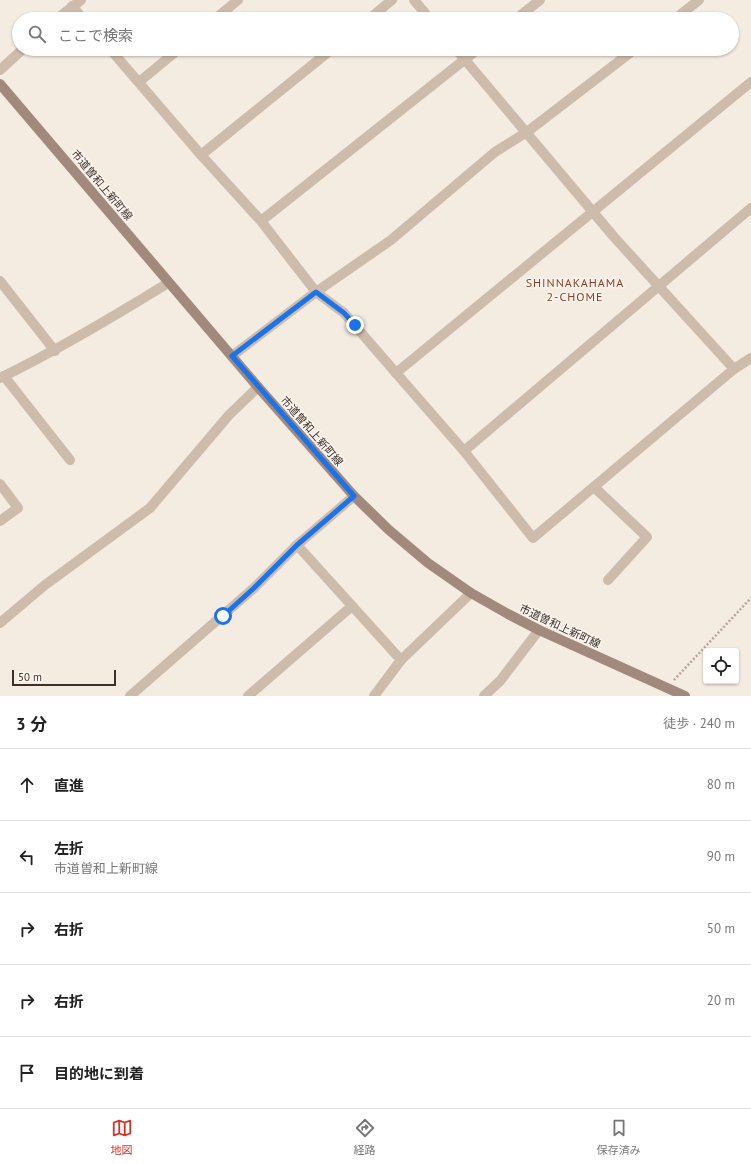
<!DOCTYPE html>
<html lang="ja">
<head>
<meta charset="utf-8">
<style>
	:root { --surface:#fff; --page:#f2f2f2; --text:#222; --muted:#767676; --line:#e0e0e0; --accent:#d93025 }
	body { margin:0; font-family:"PT Sans","Noto Sans JP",sans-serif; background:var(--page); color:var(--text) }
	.controls { position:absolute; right:12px; bottom:12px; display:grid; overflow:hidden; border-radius:4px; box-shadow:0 1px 3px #0004 }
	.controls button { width:36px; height:36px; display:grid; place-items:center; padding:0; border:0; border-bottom:1px solid var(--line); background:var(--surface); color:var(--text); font:20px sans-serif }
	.scale { position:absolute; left:12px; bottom:10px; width:104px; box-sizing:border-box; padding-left:4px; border:2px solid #3b302b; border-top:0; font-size:11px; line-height:14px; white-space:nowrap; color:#3b302b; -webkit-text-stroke:3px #fbf5ee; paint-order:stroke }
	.stop { position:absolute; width:12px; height:12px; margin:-9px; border:3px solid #1a73e8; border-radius:50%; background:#fff }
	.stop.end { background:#1a73e8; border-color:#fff; box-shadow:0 1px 4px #0008 }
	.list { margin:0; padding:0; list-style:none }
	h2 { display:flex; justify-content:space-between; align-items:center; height:52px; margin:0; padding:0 16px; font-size:17px }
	h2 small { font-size:13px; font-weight:400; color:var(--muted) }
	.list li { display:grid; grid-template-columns:26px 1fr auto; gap:12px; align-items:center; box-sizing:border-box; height:72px; padding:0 16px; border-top:1px solid var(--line) }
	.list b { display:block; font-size:15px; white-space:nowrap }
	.list p { margin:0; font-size:13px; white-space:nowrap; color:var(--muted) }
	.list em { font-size:13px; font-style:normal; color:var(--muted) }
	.icon { flex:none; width:22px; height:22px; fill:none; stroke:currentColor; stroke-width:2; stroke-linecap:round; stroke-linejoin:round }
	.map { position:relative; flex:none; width:751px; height:696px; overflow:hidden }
	.search { position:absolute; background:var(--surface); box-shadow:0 1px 3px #0004; left:12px; right:12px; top:12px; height:44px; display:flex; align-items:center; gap:10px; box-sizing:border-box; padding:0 14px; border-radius:22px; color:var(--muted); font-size:15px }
	.sheet { height:412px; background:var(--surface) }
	nav { display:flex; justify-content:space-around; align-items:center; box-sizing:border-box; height:56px; border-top:1px solid var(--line); background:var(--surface); font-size:11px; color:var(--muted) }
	nav a { display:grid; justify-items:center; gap:2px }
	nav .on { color:var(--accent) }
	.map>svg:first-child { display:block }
</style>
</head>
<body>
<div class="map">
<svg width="751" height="696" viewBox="0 0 751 696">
	<rect width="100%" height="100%" fill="#f4ebe1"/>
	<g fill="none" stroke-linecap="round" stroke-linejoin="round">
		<path stroke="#b9a596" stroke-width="2.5" stroke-dasharray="2 2" stroke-linecap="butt" d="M674,680L751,598"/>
		<g stroke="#cdbbac" stroke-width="10">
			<path d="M414,0L430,19"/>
			<path d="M72,6L83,19"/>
			<path d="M57,19L81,0"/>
			<path d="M215,19L238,0"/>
			<path d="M369,19L392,0"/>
			<path d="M516,19L540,0"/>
			<path d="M675,19L699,0"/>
			<path d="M110,49L201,155L261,221L316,292L344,313L396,373L464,451L533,538L734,369L751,358"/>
			<path d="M456,49L614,237L734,369"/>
			<path d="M0,70L23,49"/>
			<path d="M139,82L179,49"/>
			<path d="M201,155L332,49"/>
			<path d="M261,221L478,49"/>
			<path d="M0,281L55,351"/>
			<path d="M232,356L316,292L391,240L495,152L527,132L635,49"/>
			<path d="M396,373L751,82"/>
			<path d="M4,376L70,460"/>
			<path d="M0,378C58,350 113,317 168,283"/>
			<path d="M464,451L751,208"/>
			<path d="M0,484L18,508L0,521"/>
			<path d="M594,487L647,537L608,580"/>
			<path d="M297,545L401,660"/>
			<path d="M0,623L45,585L150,508L229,415L258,387"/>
			<path d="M130,696L254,588L297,545L354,496"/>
			<path d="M248,696L352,606"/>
			<path d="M374,696L401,660L471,593"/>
			<path d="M484,696L500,681L539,630"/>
		</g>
		<path stroke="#a18a7d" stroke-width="10" d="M0,84L258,387L354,496L389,530L428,563L471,593L508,614L539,630L685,696"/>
	</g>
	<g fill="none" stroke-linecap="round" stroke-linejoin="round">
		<path stroke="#1a73e8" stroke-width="5" d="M223,616L254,588L297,545L354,496L232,356L316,292L344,313L355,325"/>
	</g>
	<g text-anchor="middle" stroke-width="3" stroke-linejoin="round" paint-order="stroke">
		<g font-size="11" fill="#3b302b" stroke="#fbf5ee">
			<text transform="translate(102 185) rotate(50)" y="4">市道曽和上新町線</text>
			<text transform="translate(312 431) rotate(49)" y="4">市道曽和上新町線</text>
			<text transform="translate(560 626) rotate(25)" y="4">市道曽和上新町線</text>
		</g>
		<g font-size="12" letter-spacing="1" fill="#8c3b22" stroke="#fbf5ee">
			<text x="575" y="287">SHINNAKAHAMA<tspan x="575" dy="14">2-CHOME</tspan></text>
		</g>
	</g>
</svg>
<div class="controls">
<button><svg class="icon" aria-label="locate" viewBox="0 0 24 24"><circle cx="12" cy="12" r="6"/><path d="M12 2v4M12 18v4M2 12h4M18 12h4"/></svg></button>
</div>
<div class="scale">50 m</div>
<div class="stop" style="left:223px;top:616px"></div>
<div class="stop end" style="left:355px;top:325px"></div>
<div class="search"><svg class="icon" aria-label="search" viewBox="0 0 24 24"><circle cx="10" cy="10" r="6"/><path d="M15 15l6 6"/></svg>ここで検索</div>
</div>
<section class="sheet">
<h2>3 分<small>徒歩 · 240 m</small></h2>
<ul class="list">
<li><svg class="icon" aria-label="ahead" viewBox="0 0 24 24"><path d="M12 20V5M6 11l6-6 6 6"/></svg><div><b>直進</b></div><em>80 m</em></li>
<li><svg class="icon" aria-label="left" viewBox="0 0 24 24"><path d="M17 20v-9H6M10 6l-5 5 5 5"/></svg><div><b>左折</b><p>市道曽和上新町線</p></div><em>90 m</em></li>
<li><svg class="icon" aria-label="right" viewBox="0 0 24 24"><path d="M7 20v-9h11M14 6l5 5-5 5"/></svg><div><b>右折</b></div><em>50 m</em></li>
<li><svg class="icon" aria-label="right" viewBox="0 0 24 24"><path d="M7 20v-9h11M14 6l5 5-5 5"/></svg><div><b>右折</b></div><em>20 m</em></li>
<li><svg class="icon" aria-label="arrive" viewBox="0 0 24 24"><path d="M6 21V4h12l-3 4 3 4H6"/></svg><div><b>目的地に到着</b></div></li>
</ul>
</section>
<nav>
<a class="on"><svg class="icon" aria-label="map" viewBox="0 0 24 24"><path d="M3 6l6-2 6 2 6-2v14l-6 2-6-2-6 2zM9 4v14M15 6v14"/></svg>地図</a>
<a><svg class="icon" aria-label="directions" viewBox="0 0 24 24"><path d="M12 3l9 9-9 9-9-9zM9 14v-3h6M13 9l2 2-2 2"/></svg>経路</a>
<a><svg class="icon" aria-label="saved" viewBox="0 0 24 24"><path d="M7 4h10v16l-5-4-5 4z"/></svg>保存済み</a>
</nav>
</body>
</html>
